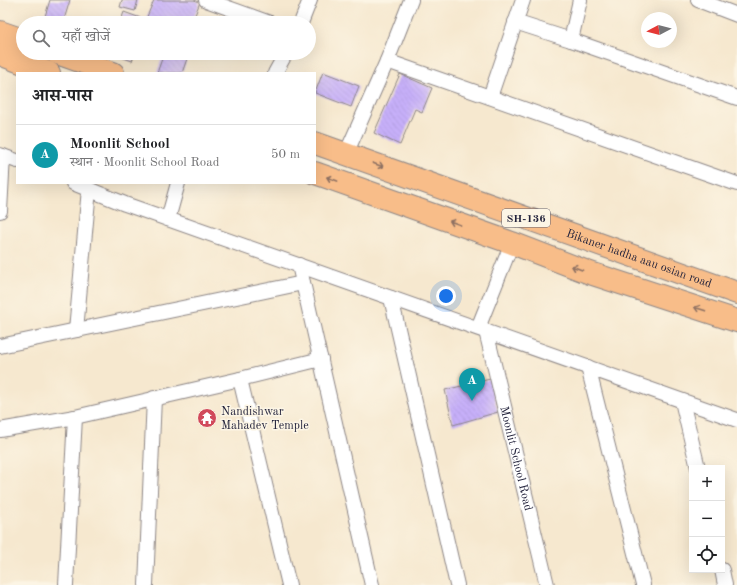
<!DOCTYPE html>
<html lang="hi">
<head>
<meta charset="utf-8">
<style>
	:root { --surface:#fff; --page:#f2f2f2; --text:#202124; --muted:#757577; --line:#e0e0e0; --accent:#b45309 }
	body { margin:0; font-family:"Old Standard TT","Noto Serif Devanagari",serif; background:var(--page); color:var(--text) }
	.controls { position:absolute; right:12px; bottom:12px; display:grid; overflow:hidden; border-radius:0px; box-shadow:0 4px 16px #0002 }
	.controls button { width:36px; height:36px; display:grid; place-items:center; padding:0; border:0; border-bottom:1px solid var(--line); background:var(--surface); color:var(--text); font:20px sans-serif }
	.compass { position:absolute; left:641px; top:12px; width:36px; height:36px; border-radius:50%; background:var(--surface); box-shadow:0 4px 16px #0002; rotate:263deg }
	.you { position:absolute; left:446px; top:296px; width:14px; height:14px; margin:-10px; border:3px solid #fff; border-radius:50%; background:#1a73e8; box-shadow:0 0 0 6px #1a73e833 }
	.badge { display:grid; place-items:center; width:26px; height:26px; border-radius:50%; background:var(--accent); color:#fff; font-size:13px; font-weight:700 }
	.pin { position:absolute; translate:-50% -33px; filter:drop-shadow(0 1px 2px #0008) }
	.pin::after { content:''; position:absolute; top:21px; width:14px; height:12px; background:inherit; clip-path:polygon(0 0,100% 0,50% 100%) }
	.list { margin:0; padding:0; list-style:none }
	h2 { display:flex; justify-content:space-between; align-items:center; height:52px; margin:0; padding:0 16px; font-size:17px }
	h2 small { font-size:13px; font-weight:400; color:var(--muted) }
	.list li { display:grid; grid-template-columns:26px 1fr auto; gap:12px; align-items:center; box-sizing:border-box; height:60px; padding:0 16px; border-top:1px solid var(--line) }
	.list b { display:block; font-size:15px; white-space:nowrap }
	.list p { margin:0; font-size:13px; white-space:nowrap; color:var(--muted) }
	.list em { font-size:13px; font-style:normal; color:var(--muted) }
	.icon { flex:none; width:22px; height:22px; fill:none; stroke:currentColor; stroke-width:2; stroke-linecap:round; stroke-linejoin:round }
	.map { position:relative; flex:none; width:737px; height:585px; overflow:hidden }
	.search { position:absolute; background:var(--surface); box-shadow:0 4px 16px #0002; left:16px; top:16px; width:300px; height:44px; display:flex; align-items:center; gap:10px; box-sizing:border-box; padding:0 14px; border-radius:22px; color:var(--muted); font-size:15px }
	.panel { position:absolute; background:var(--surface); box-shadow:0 4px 16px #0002; left:16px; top:72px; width:300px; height:112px; border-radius:0px }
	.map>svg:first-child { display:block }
</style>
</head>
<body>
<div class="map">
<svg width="737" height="585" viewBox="0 0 737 585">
	<defs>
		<pattern id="building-back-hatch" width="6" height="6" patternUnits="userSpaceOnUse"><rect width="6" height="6" fill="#c7b0fa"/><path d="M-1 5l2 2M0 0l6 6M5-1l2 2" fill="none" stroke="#ab97d7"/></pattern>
	</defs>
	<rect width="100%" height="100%" fill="#fcf5e5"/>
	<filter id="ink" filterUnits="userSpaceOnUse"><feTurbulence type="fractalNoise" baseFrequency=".025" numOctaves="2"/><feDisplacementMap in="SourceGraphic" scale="8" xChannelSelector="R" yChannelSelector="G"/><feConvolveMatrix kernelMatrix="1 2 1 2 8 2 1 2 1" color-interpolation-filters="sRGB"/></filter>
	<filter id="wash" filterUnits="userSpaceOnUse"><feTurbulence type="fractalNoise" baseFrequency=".012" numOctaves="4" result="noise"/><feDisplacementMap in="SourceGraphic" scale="16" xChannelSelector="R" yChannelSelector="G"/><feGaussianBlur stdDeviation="0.9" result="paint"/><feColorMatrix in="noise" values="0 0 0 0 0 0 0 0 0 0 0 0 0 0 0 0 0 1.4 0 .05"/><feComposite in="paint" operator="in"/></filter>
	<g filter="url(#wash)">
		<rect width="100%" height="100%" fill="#f6e8cf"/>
		<g id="blocks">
			<g fill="url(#building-back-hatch)">
				<path d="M50,0H70L63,23H43Z"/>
				<path d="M122,0H138L135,11L120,7Z"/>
				<path d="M154,0H194L200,2L192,23H177L164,18L162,23H155L146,19Z"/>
				<path d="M124,12L146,20L145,23H120Z"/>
				<path d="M110,53H135L132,61Z"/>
				<path d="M164,53H189L182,73H157Z"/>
				<path d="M323,72L359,86L351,107L315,93Z"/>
				<path d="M400,74L432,88L422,112L415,109L400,145L374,133Z"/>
				<path d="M490,379L498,412L453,425L445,390Z"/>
			</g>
		</g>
	</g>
	<g filter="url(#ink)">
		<use href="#blocks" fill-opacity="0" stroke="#8c8585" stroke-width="1"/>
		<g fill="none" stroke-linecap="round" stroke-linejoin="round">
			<g stroke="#8c8585" stroke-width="16">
				<g id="minor">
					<path d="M206,0L270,23"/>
					<path d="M698,0L737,15"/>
					<path d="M515,22L571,40L737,98"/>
					<path d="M301,23L310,0"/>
					<path d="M571,40L580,0"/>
					<path d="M387,61L737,184"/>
					<path d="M275,73L286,53"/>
					<path d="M490,97L523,0"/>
					<path d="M346,154L387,61L411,0"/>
					<path d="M0,155L17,161"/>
					<path d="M73,183L125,204L737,420"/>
					<path d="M0,211L3,156"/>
					<path d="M168,219L178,183"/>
					<path d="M299,265L372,585"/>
					<path d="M391,298L457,585"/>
					<path d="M478,328L512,243"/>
					<path d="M76,330L89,189"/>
					<path id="s1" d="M486,331L547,585"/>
					<path d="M0,346L303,283"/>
					<path d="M588,367L643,585"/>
					<path d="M240,379L289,585"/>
					<path d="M682,401L698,468"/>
					<path d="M0,430L75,417L240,379L321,359"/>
					<path d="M722,570L725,585"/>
					<path d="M66,585L75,417"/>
					<path d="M146,585L154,398"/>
				</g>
			</g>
			<g stroke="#8c8585" stroke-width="24">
				<g id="primary">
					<path d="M0,32L23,40"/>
					<path d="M57,53L113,73"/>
					<path d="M0,54L49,73"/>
					<path id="s2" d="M315,143L737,293"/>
					<path d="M315,173L512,243L590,273L737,321"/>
				</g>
			</g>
			<use href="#minor" stroke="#fff" stroke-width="14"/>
			<use href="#primary" stroke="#f8bd89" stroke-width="22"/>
		</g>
		<defs><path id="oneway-shaft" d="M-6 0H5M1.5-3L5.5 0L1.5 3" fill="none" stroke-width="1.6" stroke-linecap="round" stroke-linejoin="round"/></defs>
		<g stroke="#8d7062">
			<use href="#oneway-shaft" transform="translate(378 165) rotate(20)"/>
			<use href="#oneway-shaft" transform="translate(332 179) rotate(-160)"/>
			<use href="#oneway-shaft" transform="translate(455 223) rotate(-160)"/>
			<use href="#oneway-shaft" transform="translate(577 268) rotate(-159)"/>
			<use href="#oneway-shaft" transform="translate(700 309) rotate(-162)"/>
		</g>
	</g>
	<defs>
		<g id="temple-disc" transform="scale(1)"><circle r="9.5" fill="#d1495b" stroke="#fcf5e5"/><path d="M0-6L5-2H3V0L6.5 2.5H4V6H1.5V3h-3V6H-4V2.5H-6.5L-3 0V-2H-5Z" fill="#fff"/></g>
	</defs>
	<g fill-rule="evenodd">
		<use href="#temple-disc" x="207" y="418"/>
	</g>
	<g text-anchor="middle" stroke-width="3" stroke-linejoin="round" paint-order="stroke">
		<rect fill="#fcf5e5" stroke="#63616e" stroke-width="1" x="502" y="209" width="48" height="18" rx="3"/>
		<g font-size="11" font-weight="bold" fill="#22223b">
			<text x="526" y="222">SH-136</text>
		</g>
		<g font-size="12" fill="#22223b" stroke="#fcf5e5">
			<text dy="4" stroke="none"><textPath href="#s2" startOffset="344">Bikaner hadha aau osian road</textPath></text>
			<text dy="4" stroke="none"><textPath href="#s1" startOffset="131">Moonlit School Road</textPath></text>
		</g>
		<g font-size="12" fill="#22223b" stroke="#fcf5e5" text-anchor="start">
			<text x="221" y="415">Nandishwar<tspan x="221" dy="14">Mahadev Temple</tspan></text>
		</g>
	</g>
</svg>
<div class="controls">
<button>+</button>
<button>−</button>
<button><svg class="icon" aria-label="locate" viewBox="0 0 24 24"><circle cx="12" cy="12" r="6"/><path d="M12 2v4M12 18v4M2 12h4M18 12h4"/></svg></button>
</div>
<svg class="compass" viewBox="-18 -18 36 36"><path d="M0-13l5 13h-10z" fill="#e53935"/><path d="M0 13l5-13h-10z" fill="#757577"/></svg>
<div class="you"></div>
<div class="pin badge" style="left:472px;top:401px;background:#0f9aa8">A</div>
<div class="search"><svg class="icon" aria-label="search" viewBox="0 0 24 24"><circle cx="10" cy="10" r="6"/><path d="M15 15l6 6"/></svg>यहाँ खोजें</div>
<section class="panel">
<h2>आस-पास<small></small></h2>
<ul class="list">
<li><span class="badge" style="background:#0f9aa8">A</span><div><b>Moonlit School</b><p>स्थान · Moonlit School Road</p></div><em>50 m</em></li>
</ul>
</section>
</div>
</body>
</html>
